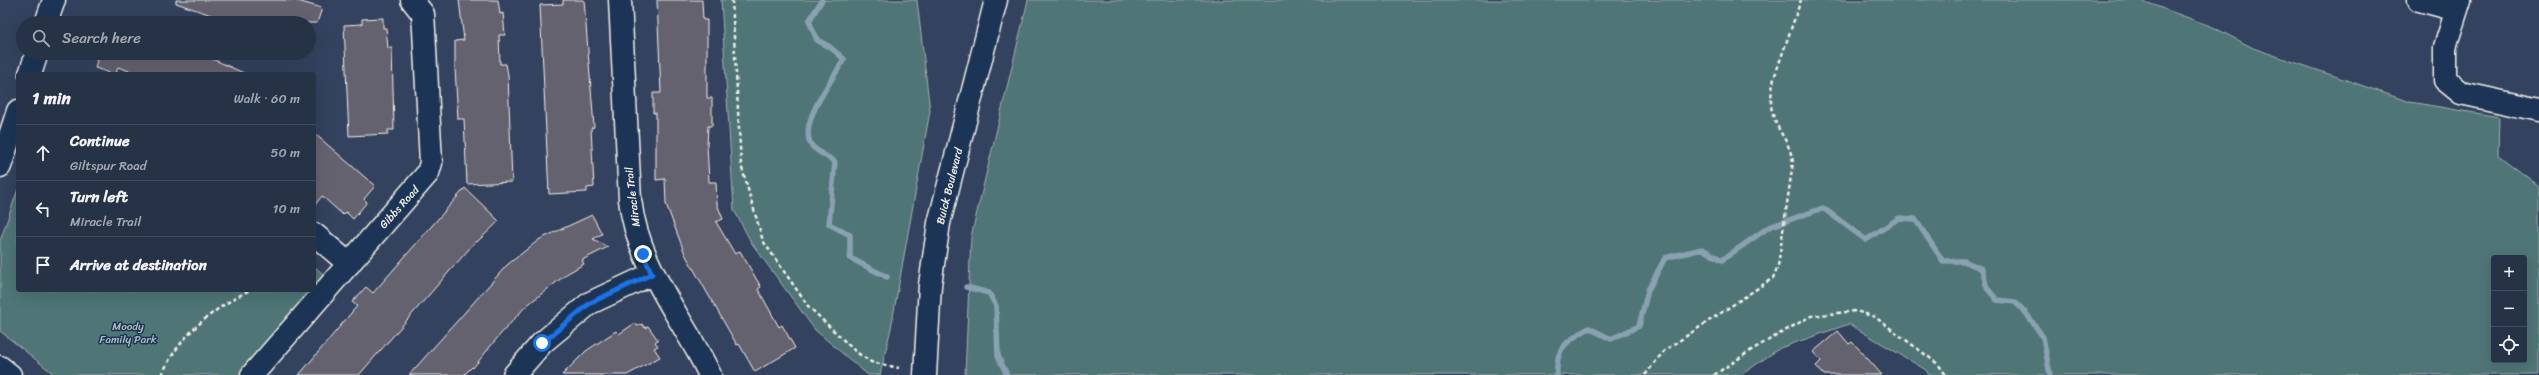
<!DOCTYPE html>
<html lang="en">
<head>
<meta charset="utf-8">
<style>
	:root { --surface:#263246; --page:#323e51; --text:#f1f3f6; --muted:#a4aab3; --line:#424d5f }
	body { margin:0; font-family:Sriracha,sans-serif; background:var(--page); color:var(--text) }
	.controls { position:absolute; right:12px; bottom:12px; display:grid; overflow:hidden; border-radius:4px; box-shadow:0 4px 16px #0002 }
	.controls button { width:36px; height:36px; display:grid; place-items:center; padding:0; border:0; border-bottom:1px solid var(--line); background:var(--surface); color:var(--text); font:20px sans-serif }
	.stop { position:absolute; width:12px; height:12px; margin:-9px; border:3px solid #1a73e8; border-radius:50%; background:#fff }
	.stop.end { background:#1a73e8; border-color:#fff; box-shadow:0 1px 4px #0008 }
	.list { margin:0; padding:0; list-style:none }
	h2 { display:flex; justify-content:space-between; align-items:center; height:52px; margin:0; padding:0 16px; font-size:17px }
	h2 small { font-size:13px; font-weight:400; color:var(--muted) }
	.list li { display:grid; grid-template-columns:26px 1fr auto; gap:12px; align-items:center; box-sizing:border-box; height:56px; padding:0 16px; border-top:1px solid var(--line) }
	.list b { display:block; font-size:15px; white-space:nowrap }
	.list p { margin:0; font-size:13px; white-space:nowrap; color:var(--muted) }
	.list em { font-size:13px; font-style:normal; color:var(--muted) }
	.icon { flex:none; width:22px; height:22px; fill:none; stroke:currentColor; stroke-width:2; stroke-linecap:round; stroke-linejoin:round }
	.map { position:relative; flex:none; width:2539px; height:375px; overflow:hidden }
	.search { position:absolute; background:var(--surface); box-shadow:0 4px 16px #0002; left:16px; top:16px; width:300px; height:44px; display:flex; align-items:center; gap:10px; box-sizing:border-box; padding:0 14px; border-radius:22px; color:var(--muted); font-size:15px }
	.panel { position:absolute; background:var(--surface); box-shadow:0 4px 16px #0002; left:16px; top:72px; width:300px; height:220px; border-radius:4px }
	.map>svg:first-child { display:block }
</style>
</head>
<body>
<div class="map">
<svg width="2539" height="375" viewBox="0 0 2539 375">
	<rect width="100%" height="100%" fill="#33425e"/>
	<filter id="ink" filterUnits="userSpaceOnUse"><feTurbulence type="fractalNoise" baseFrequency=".025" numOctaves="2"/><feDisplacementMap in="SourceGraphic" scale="8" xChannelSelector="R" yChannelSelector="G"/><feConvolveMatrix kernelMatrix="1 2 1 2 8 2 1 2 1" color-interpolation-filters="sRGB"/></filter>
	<g filter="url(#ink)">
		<g fill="#507576" stroke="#a2b3af" fill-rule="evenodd">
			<path d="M721,0H917L930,111L891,328L880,375H868L815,330L751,242L734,210Z"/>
			<path d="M1028,0H2140L2213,27L2253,48L2410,102L2499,117L2498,155L2539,186V375H1929L1926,370L1849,324L1780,348L1741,375H965L971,237ZM2494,258H2524V360H2494Z"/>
			<path d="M18,189V290H312L238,375H55L0,331V241Z"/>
			<path d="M314,266L323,274L314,288Z"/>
		</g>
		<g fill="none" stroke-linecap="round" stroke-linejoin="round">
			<g stroke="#89a1b0" stroke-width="5.5">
				<path d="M822,0L809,21L817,40L830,47L844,59C834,79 796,124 812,146C817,152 829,157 835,162L829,224L850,235V258L887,277"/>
				<path d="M966,287L989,293L996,306L998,356L1007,375"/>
				<path d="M1557,375C1555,347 1567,341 1589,328L1611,339L1639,326L1648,290L1665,258L1702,249L1722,260L1769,227L1823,208L1866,240L1899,218L1915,219L1943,261H1964L1982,269L1987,288L1997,300L2015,302L2026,313L2043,337L2050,375"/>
			</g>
		</g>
		<g fill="#656270" stroke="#f4f1e8">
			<path d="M176,0H294L322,8L317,23H227L216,20L217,17L176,3Z"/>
			<path d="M459,0H498L500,14L503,13L505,35H499L500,64H506L508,75L512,182L467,184L464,119H458L455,68V41L464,40Z"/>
			<path d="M563,0H584L593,114L594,127L591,128L594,187L587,188V192L549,194L540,5L563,4Z"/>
			<path d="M657,0H702L703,20H707V98H712V126H708L707,145L709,182H716L717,204L723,219L716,222L735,254L740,251L761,287L758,289L779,327L782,325L795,348L755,372L739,344L737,345L685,254L666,204L665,179L656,180V113H653V93H661Z"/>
			<path d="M383,18V28H386L388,48H392L394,130H388V134L349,136L344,25L362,24V19Z"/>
			<path d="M84,53H199L246,74H137L118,67L116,74H113L95,68L97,60L83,55Z"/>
			<path d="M314,133L375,186L364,199L367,202L353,219L346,212L343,215L322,196L314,206Z"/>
			<path d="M465,188L499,221L477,242L476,241L359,375H299L357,306L352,302L366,287L373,293Z"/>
			<path d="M592,215L602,234L593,239L608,247L582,260L584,264L568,273L526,306L498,337L473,368L472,367L464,375H409L507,265L540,239Z"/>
			<path d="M635,323L637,326L642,324L645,328L648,326L658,340L655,342L658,346L654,348L660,357L627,375H562L586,351L616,331L619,334Z"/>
			<path d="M1838,331L1849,344L1852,342L1860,350L1882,375H1824L1816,366L1821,361L1813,352Z"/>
		</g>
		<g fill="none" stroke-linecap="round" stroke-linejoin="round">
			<g stroke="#f4f1e8" stroke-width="25">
				<g id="minor">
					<path d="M620,0L630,200C638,267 682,316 710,375"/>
					<path d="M2419,0L2456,10"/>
					<path d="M2460,0L2445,47V80L2461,93L2539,110"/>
					<path d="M46,23L54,0"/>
					<path d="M30,74L37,53"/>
					<path d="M0,166L18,111"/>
					<path d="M314,234L349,264"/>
					<path d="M252,375L428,173L431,163L424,30L423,14L412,0"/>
					<path d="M514,375L542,343L590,303L652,274"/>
				</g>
			</g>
			<g stroke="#f4f1e8" stroke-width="25">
				<g id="tertiary">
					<path d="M0,367L10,375"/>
					<path d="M925,375L930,285L939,223L996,0"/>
				</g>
			</g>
			<g stroke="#f4f1e8" stroke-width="2.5" stroke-dasharray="4 3" stroke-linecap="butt">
				<path d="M732,0L741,165L763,241L808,306L856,352L871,362L899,368"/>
				<path d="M162,375C178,336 214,308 250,290"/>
				<path d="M1645,375L1664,351L1773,278L1778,266L1793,162C1789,140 1779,134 1773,115C1769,103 1772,90 1774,78L1801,0"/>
				<path d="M1714,375L1753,349L1811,316L1856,311L1875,317L1938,364L1946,375"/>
			</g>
			<use href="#minor" stroke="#1d3557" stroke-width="22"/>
			<use href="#tertiary" stroke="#1d3557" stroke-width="22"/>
		</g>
	</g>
	<g fill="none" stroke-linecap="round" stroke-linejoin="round" filter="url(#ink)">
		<path stroke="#1a73e8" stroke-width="5" d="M542,343L590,303L652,274L643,254"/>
	</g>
	<g text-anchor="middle" stroke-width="3" stroke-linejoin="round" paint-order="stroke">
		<g font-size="11" fill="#f4f1e8" stroke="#1d3557">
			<text transform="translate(949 186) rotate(-76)" y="4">Buick Boulevard</text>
			<text transform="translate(632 197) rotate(-97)" y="4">Miracle Trail</text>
			<text transform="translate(399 207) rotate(-48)" y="4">Gibbs Road</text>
		</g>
		<g font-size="11" fill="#b2bfba" stroke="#1d3557">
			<text x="128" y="330">Moody<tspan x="128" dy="13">Family Park</tspan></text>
		</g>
	</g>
</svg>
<div class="controls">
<button>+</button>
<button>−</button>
<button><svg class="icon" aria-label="locate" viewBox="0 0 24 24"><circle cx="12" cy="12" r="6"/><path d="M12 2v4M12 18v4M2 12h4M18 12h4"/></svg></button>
</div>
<div class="stop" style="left:542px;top:343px"></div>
<div class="stop end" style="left:643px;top:254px"></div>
<div class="search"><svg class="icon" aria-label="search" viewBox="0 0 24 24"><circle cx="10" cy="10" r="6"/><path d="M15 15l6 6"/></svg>Search here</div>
<section class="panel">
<h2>1 min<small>Walk · 60 m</small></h2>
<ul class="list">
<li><svg class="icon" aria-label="ahead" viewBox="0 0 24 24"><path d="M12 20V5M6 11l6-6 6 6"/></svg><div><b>Continue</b><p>Giltspur Road</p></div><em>50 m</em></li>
<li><svg class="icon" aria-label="left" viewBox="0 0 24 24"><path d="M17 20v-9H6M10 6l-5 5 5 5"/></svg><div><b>Turn left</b><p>Miracle Trail</p></div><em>10 m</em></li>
<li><svg class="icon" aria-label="arrive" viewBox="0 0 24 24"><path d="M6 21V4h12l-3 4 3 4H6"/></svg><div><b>Arrive at destination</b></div></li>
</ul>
</section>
</div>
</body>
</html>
